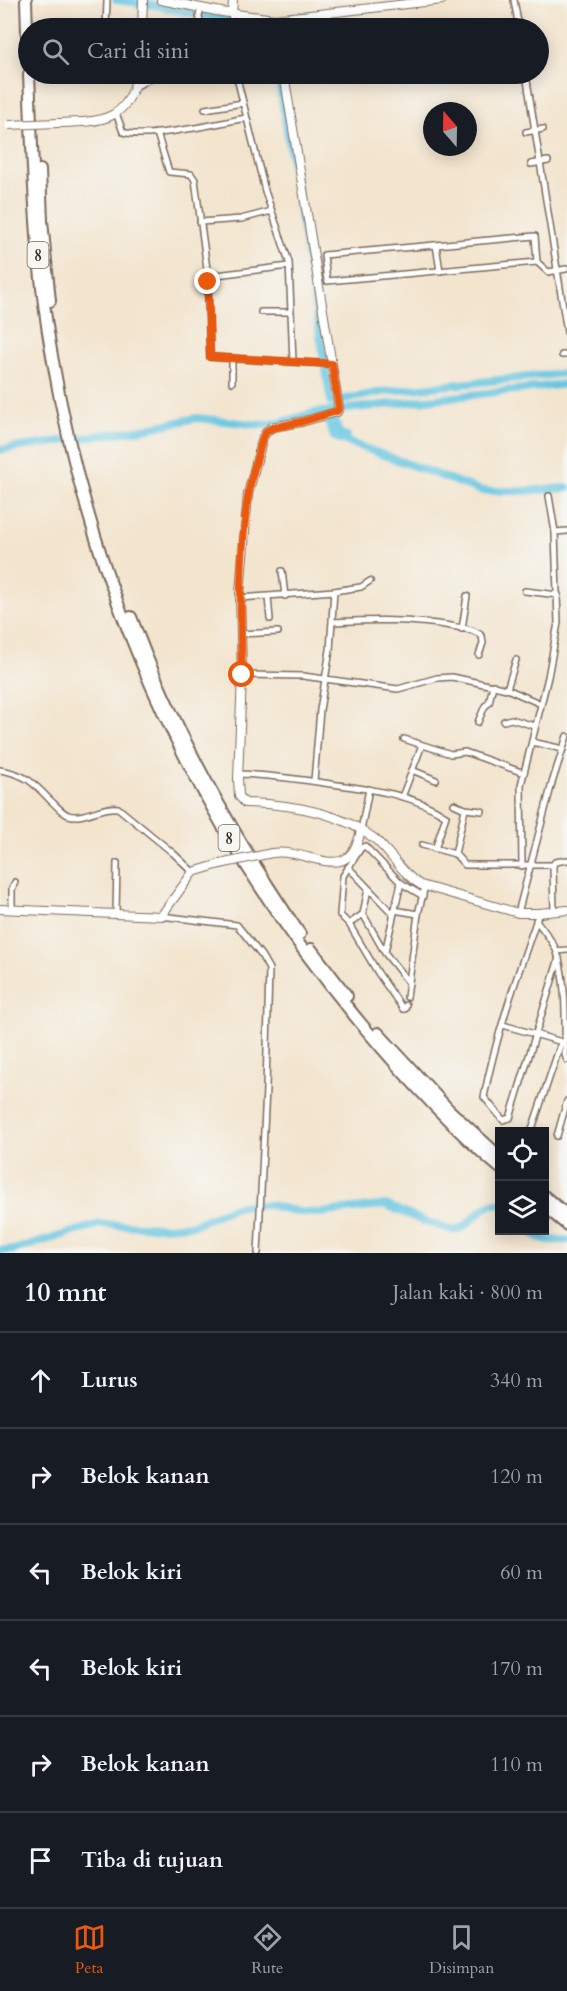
<!DOCTYPE html>
<html lang="id">
<head>
<meta charset="utf-8">
<style>
	:root { --surface:#171b24; --page:#20242c; --text:#f1f3f6; --muted:#9ea1a6; --line:#363941; --accent:#ea580c }
	body { margin:0; font-family:Cardo,serif; background:var(--page); color:var(--text) }
	.controls { position:absolute; right:18px; bottom:18px; display:grid; overflow:hidden; border-radius:0px; box-shadow:0 3px 15px #0003 }
	.controls button { width:54px; height:54px; display:grid; place-items:center; padding:0; border:0; border-bottom:2px solid var(--line); background:var(--surface); color:var(--text); font:30px sans-serif }
	.compass { position:absolute; left:423px; top:102px; width:54px; height:54px; border-radius:50%; background:var(--surface); box-shadow:0 3px 15px #0003; rotate:340deg }
	.stop { position:absolute; width:18px; height:18px; margin:-14px; border:4px solid #ea580c; border-radius:50%; background:#fff }
	.stop.end { background:#ea580c; border-color:#fff; box-shadow:0 2px 6px #0008 }
	.list { margin:0; padding:0; list-style:none }
	h2 { display:flex; justify-content:space-between; align-items:center; height:78px; margin:0; padding:0 24px; font-size:26px }
	h2 small { font-size:20px; font-weight:400; color:var(--muted) }
	.list li { display:grid; grid-template-columns:39px 1fr auto; gap:18px; align-items:center; box-sizing:border-box; height:96px; padding:0 24px; border-top:2px solid var(--line) }
	.list b { display:block; font-size:22px; white-space:nowrap }
	.list em { font-size:20px; font-style:normal; color:var(--muted) }
	.icon { flex:none; width:33px; height:33px; fill:none; stroke:currentColor; stroke-width:2; stroke-linecap:round; stroke-linejoin:round }
	.map { position:relative; flex:none; width:567px; height:1253px; overflow:hidden }
	.search { position:absolute; background:var(--surface); box-shadow:0 3px 15px #0003; left:18px; right:18px; top:18px; height:66px; display:flex; align-items:center; gap:15px; box-sizing:border-box; padding:0 21px; border-radius:33px; color:var(--muted); font-size:22px }
	.sheet { height:654px; background:var(--surface) }
	nav { display:flex; justify-content:space-around; align-items:center; box-sizing:border-box; height:84px; border-top:2px solid var(--line); background:var(--surface); font-size:16px; color:var(--muted) }
	nav a { display:grid; justify-items:center; gap:3px }
	nav .on { color:var(--accent) }
	.map>svg:first-child { display:block }
</style>
</head>
<body>
<div class="map">
<svg width="567" height="1253" viewBox="0 0 567 1253">
	<rect width="100%" height="100%" fill="#f6f6f2"/>
	<filter id="ink" filterUnits="userSpaceOnUse"><feTurbulence type="fractalNoise" baseFrequency=".0167" numOctaves="2"/><feDisplacementMap in="SourceGraphic" scale="12" xChannelSelector="R" yChannelSelector="G"/><feConvolveMatrix kernelMatrix="1 2 1 2 8 2 1 2 1" color-interpolation-filters="sRGB"/></filter>
	<filter id="wash" filterUnits="userSpaceOnUse"><feTurbulence type="fractalNoise" baseFrequency=".008" numOctaves="4" result="noise"/><feDisplacementMap in="SourceGraphic" scale="24" xChannelSelector="R" yChannelSelector="G"/><feGaussianBlur stdDeviation="1.35" result="paint"/><feColorMatrix in="noise" values="0 0 0 0 0 0 0 0 0 0 0 0 0 0 0 0 0 1.4 0 .05"/><feComposite in="paint" operator="in"/></filter>
	<g filter="url(#wash)">
		<rect width="100%" height="100%" fill="#f3e4cd"/>
		<g fill="none" stroke-linecap="round" stroke-linejoin="round">
			<g stroke="#63c5e1" stroke-width="8">
				<path d="M116,0L154,5L214,18L260,25L268,28"/>
				<path d="M278,74L331,402L382,392L567,373"/>
				<path d="M324,412L334,437L482,491H522L567,488"/>
				<path d="M333,414L339,433L347,436"/>
				<path d="M0,450L144,429L197,418L260,425L278,423L313,413L567,384"/>
				<path d="M530,1230C540,1241 553,1241 567,1240"/>
				<path d="M0,1250H13L100,1224L162,1227L193,1225L232,1208L247,1205H269L298,1212L321,1213L386,1205L423,1221L455,1231L464,1227L482,1210L492,1204H500"/>
			</g>
		</g>
	</g>
	<g filter="url(#ink)">
		<g fill="none" stroke-linecap="round" stroke-linejoin="round">
			<g stroke="#7b6b5b" stroke-width="8">
				<g id="street">
					<path d="M514,0L519,28"/>
					<path d="M201,8L199,16L202,28"/>
					<path d="M106,28L107,0"/>
					<path d="M231,28L232,14"/>
					<path d="M236,74L265,191L289,262L293,362L332,364"/>
					<path d="M526,74L567,332"/>
					<path d="M237,79L274,74"/>
					<path d="M135,87L159,74"/>
					<path d="M205,109L243,103"/>
					<path d="M116,113L123,132C145,140 220,123 246,118"/>
					<path d="M526,132L543,129"/>
					<path d="M157,133L169,172L191,174L195,180L207,269L210,357L293,362"/>
					<path d="M531,164L548,161"/>
					<path d="M200,222L241,219L272,211"/>
					<path d="M535,236L537,262L327,281L324,255Z"/>
					<path d="M436,245L440,271"/>
					<path d="M537,262L548,272L566,269"/>
					<path d="M208,276L289,266"/>
					<path d="M261,312H290"/>
					<path d="M562,355H567"/>
					<path d="M232,382V359"/>
					<path d="M549,496L555,532"/>
					<path d="M282,571L285,596"/>
					<path d="M525,591L558,595"/>
					<path d="M268,597L270,619"/>
					<path d="M240,598L334,591L361,587L370,581"/>
					<path d="M333,622C373,620 411,619 451,626C461,628 475,629 482,636L483,643L479,655"/>
					<path d="M462,629L467,596"/>
					<path d="M240,634L278,632"/>
					<path d="M242,675L303,676L398,689L437,678L452,677L507,689L541,704"/>
					<path d="M507,689L516,660"/>
					<path d="M504,721L511,719L535,726"/>
					<path d="M478,722L485,706L489,703L493,685"/>
					<path d="M404,739L451,754L465,752L524,773"/>
					<path d="M532,742L563,749"/>
					<path d="M0,770C25,774 33,782 50,800C56,805 61,812 68,815C85,820 102,805 118,808L173,853L193,872"/>
					<path d="M412,770L436,780"/>
					<path d="M238,774C269,775 300,779 331,784C369,789 413,794 446,816L435,849"/>
					<path d="M314,781L320,710L330,650L334,591"/>
					<path d="M402,797L422,745"/>
					<path d="M454,804L465,809L482,811"/>
					<path d="M361,830L369,789"/>
					<path d="M422,845L455,854L465,865H553L555,862L567,860"/>
					<path d="M455,854L465,809"/>
					<path d="M553,865L554,912"/>
					<path d="M522,866L521,785L548,677L558,623L555,532L567,531"/>
					<path d="M348,867L393,914"/>
					<path d="M12,910V889L15,882"/>
					<path d="M394,910L418,914"/>
					<path d="M518,913L552,783L567,736"/>
					<path d="M539,913C518,973 496,1035 484,1097L503,1120L510,1118L559,958"/>
					<path d="M363,914L385,953L409,983"/>
					<path d="M116,915L117,863"/>
					<path d="M161,916L237,925L261,955L269,969L266,1089L258,1253"/>
					<path d="M536,920C543,930 553,941 557,952C567,984 565,1021 565,1055L567,1060"/>
					<path d="M349,924L363,914L368,889"/>
					<path d="M557,951L567,950"/>
					<path d="M385,952L401,883"/>
					<path d="M407,997L418,914L425,886"/>
					<path d="M406,1005L405,1009H403L378,973L349,924L340,915L343,876L361,848L365,846L401,883L423,896"/>
					<path d="M503,1025L562,1042"/>
					<path d="M531,1132L561,1043"/>
					<path d="M557,1136L567,1101"/>
				</g>
			</g>
			<g stroke="#7b6b5b" stroke-width="10">
				<g id="secondary">
					<path d="M161,0L221,12L275,19L442,0"/>
					<path d="M232,14L233,0"/>
					<path d="M142,28L143,0"/>
					<path d="M284,74L339,408L337,412L301,422L272,427L267,431L263,437L248,494L240,593L242,675L238,779L239,796L245,803C289,804 339,811 375,839C391,853 403,875 421,885L518,913H539L567,910"/>
					<path d="M58,123C99,122 129,122 137,74"/>
					<path d="M272,853C311,848 349,888 361,830"/>
					<path d="M0,909L161,916L193,872L220,864"/>
				</g>
			</g>
			<g stroke="#7b6b5b" stroke-width="14">
				<g id="highway">
					<path d="M26,0L28,64"/>
					<path d="M29,74C33,168 35,263 52,356C94,603 202,834 363,1026C405,1076 449,1125 500,1168"/>
					<path d="M40,170L42,221L50,301"/>
					<path d="M131,617C173,730 232,835 300,934"/>
					<path d="M311,949L347,996"/>
					<path d="M378,1033L449,1110L500,1157"/>
					<path d="M544,1196L567,1215"/>
					<path d="M544,1206L567,1225"/>
				</g>
			</g>
			<use href="#street" stroke="#fff" stroke-width="5"/>
			<use href="#secondary" stroke="#fff" stroke-width="8"/>
			<use href="#highway" stroke="#fff" stroke-width="10"/>
			<g stroke="#7b6b5b" stroke-width="10" stroke-linecap="butt">
				<g id="secondary-bridge">
					<path d="M9,125L58,123"/>
					<path d="M220,864L272,853"/>
				</g>
			</g>
			<use href="#secondary-bridge" stroke="#fff" stroke-width="8"/>
		</g>
	</g>
	<g fill="none" stroke-linecap="round" stroke-linejoin="round" filter="url(#ink)">
		<path stroke="#ea580c" stroke-width="8" d="M208,282L210,357L332,364L339,408L337,411L301,422L272,428L267,431L263,437C258,455 252,473 249,491C239,551 240,614 242,675"/>
	</g>
	<g text-anchor="middle" stroke-width="4.5" stroke-linejoin="round" paint-order="stroke">
		<g fill="#f6f6f2" stroke="#73675e" stroke-width="1.5">
			<rect x="27.5" y="242" width="21" height="26" rx="4.5"/>
			<rect x="218.5" y="825" width="21" height="26" rx="4.5"/>
		</g>
		<g font-size="16" font-weight="bold" fill="#3b2a1e">
			<text x="38" y="261">8</text>
			<text x="229" y="844">8</text>
		</g>
	</g>
</svg>
<div class="controls">
<button><svg class="icon" aria-label="locate" viewBox="0 0 24 24"><circle cx="12" cy="12" r="6"/><path d="M12 2v4M12 18v4M2 12h4M18 12h4"/></svg></button>
<button><svg class="icon" aria-label="layers" viewBox="0 0 24 24"><path d="M12 4l9 5-9 5-9-5zM3 14l9 5 9-5"/></svg></button>
</div>
<svg class="compass" viewBox="-18 -18 36 36"><path d="M0-13l5 13h-10z" fill="#e53935"/><path d="M0 13l5-13h-10z" fill="#9ea1a6"/></svg>
<div class="stop" style="left:242px;top:675px"></div>
<div class="stop end" style="left:208px;top:282px"></div>
<div class="search"><svg class="icon" aria-label="search" viewBox="0 0 24 24"><circle cx="10" cy="10" r="6"/><path d="M15 15l6 6"/></svg>Cari di sini</div>
</div>
<section class="sheet">
<h2>10 mnt<small>Jalan kaki · 800 m</small></h2>
<ul class="list">
<li><svg class="icon" aria-label="ahead" viewBox="0 0 24 24"><path d="M12 20V5M6 11l6-6 6 6"/></svg><div><b>Lurus</b></div><em>340 m</em></li>
<li><svg class="icon" aria-label="right" viewBox="0 0 24 24"><path d="M7 20v-9h11M14 6l5 5-5 5"/></svg><div><b>Belok kanan</b></div><em>120 m</em></li>
<li><svg class="icon" aria-label="left" viewBox="0 0 24 24"><path d="M17 20v-9H6M10 6l-5 5 5 5"/></svg><div><b>Belok kiri</b></div><em>60 m</em></li>
<li><svg class="icon" aria-label="left" viewBox="0 0 24 24"><path d="M17 20v-9H6M10 6l-5 5 5 5"/></svg><div><b>Belok kiri</b></div><em>170 m</em></li>
<li><svg class="icon" aria-label="right" viewBox="0 0 24 24"><path d="M7 20v-9h11M14 6l5 5-5 5"/></svg><div><b>Belok kanan</b></div><em>110 m</em></li>
<li><svg class="icon" aria-label="arrive" viewBox="0 0 24 24"><path d="M6 21V4h12l-3 4 3 4H6"/></svg><div><b>Tiba di tujuan</b></div></li>
</ul>
</section>
<nav>
<a class="on"><svg class="icon" aria-label="map" viewBox="0 0 24 24"><path d="M3 6l6-2 6 2 6-2v14l-6 2-6-2-6 2zM9 4v14M15 6v14"/></svg>Peta</a>
<a><svg class="icon" aria-label="directions" viewBox="0 0 24 24"><path d="M12 3l9 9-9 9-9-9zM9 14v-3h6M13 9l2 2-2 2"/></svg>Rute</a>
<a><svg class="icon" aria-label="saved" viewBox="0 0 24 24"><path d="M7 4h10v16l-5-4-5 4z"/></svg>Disimpan</a>
</nav>
</body>
</html>
